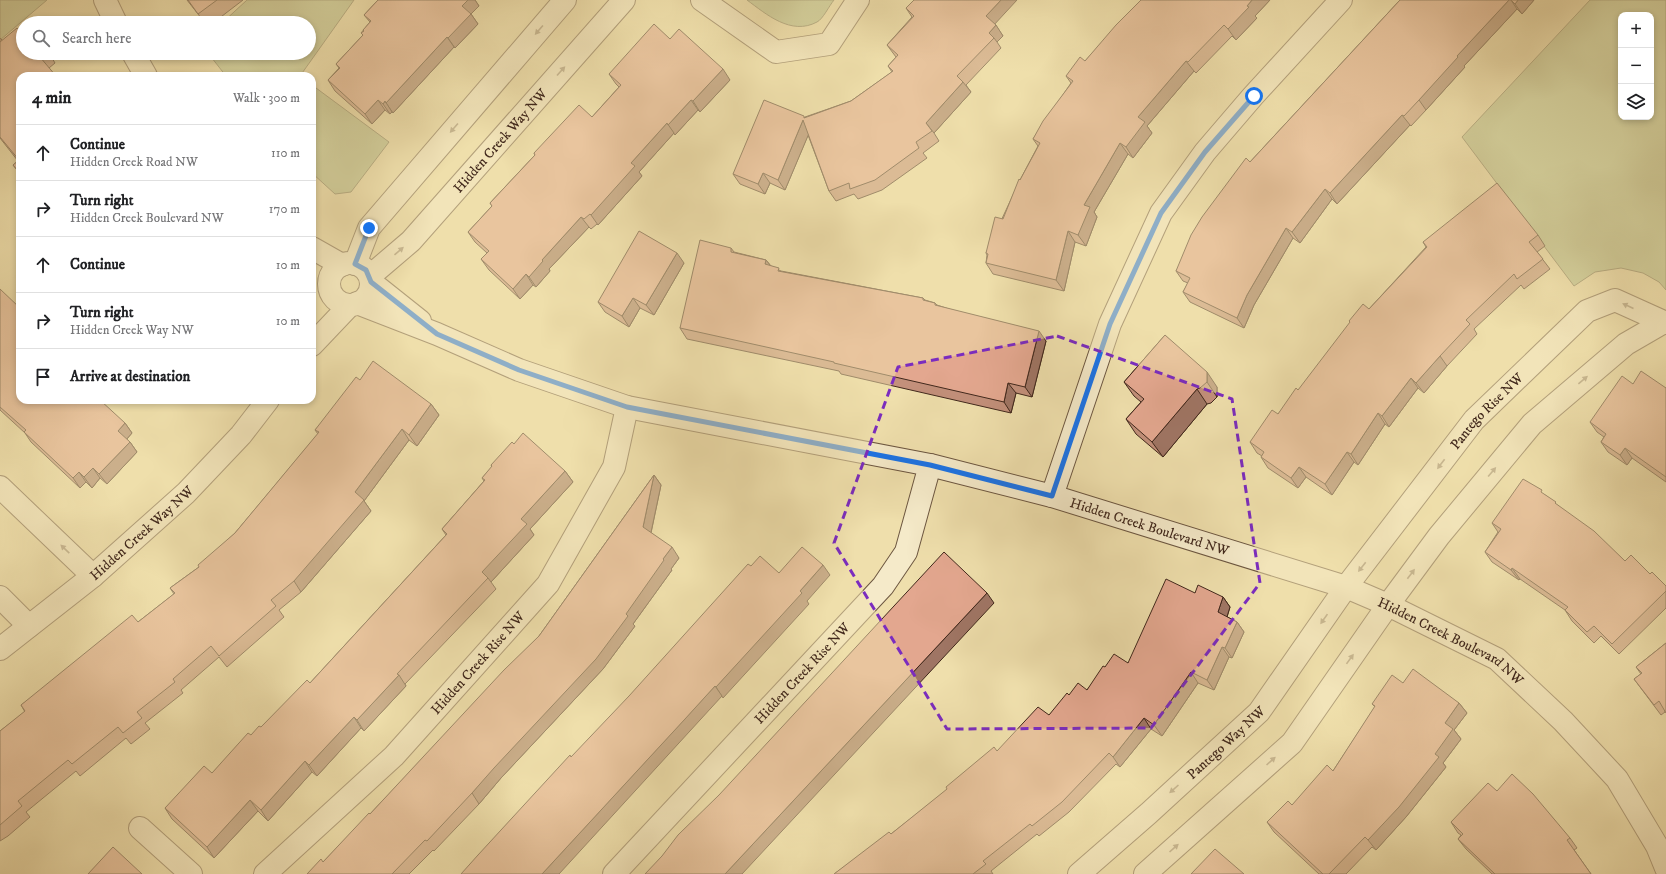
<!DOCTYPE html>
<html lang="en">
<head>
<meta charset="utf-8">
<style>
	:root { --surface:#fff; --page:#f6f6f6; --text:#202124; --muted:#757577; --line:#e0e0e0 }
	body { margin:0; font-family:"IM FELL DW Pica",serif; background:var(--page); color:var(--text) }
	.controls { position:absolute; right:12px; top:12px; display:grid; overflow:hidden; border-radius:8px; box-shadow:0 2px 6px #0003 }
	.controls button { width:36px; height:36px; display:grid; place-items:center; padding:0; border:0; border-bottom:1px solid var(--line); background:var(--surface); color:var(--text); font:20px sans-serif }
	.stop { position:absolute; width:12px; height:12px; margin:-9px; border:3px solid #1a73e8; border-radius:50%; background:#fff }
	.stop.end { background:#1a73e8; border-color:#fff; box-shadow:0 1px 4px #0008 }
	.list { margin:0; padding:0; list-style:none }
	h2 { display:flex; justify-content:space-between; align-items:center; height:52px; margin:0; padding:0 16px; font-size:17px }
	h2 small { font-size:13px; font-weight:400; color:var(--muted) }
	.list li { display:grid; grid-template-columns:26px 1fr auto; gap:12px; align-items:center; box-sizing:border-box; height:56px; padding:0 16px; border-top:1px solid var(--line) }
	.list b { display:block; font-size:15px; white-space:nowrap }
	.list p { margin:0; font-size:13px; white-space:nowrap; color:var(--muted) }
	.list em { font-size:13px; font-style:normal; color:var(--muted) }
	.icon { flex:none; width:22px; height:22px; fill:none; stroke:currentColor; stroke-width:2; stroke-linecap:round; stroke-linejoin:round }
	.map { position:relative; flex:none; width:1666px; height:874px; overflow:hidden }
	.search { position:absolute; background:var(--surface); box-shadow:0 2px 6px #0003; left:16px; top:16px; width:300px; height:44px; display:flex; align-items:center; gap:10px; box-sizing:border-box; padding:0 14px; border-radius:22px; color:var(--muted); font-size:15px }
	.panel { position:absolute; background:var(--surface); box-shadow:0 2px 6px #0003; left:16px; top:72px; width:300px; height:332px; border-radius:12px }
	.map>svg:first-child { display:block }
</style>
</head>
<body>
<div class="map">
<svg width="1666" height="874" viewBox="0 0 1666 874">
	<rect width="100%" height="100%" fill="#efdfac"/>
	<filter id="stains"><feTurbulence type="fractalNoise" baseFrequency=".005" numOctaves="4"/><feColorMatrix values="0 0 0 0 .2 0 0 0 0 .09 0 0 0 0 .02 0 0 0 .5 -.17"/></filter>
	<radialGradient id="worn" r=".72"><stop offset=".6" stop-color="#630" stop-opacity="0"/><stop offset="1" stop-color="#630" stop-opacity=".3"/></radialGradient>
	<g fill="#b5c28c" stroke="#7b7554" fill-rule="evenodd">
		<path d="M0,0H47L0,40Z"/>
		<path d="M247,0H354L300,76H226L208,53H309V23H222Z"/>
		<path d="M747,0H834C829,6 823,19 817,22C791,36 766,14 747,0Z"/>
		<path d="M1590,0H1666V290L1659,282L1643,273L1621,268L1595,272L1574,286L1462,137ZM1621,15H1651V117H1621Z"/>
		<path d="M312,85L389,142L351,192L335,194L312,173Z"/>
	</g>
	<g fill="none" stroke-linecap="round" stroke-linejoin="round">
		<g stroke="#6c5640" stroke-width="24">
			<g id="minor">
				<path d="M702,0L776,52L829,44L858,0"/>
				<path d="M355,264L369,228L565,0"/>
				<path id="s1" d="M370,276L411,241L624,0"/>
				<path d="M0,487L93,576"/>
				<path d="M1052,496L1110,324L1161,213L1205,152L1253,96L1341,0"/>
				<path d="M0,597L29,626"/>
				<path d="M140,828L191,874"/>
				<path id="s2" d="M265,874L394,756L548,584L614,467L627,407"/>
				<path id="s3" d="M614,874L883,586L906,552L930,465"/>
				<path id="s4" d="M1079,874L1149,813L1259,712L1346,587L1474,420L1587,311L1615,300L1666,323"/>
				<path d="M1145,874L1292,743L1388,605L1439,536L1532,424L1626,344L1664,322"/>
			</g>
		</g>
		<g stroke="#6c5640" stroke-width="24">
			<g id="tertiary">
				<path d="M105,0L116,23"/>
				<path d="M133,53L146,76"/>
				<path d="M312,248L342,265"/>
				<circle cx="350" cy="284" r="21"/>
				<path d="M371,282L420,321"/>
				<path id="s5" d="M357,303L437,334L519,370L627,407L930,465L1052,496L1346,587L1388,605L1497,659L1563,721L1617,779L1657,846L1666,868"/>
				<path d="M312,345L350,305"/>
				<path id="s6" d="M0,649L93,576L186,493L241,435L268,400"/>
			</g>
		</g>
		<use href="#minor" stroke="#f5eac9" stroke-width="22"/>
		<use href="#tertiary" stroke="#f5eac9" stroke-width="22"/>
	</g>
	<g fill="#c3907b" stroke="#41281c">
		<path d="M187,0H243L213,23H205Z"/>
		<path d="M378,0H475L479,6L471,14L478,24L455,48L454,47L393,113L392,112L390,114L385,110L372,124L335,91L328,80L339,68L336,64L363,35L361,33L370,22L364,15Z"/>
		<path d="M1141,0H1270L1255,16L1257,18L1236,40L1232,36L1196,73L1194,71L1147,126L1152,133L1133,158L1128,154L1094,212L1097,217L1086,246L1075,242L1064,291L993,274L986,263L987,255L986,253L1020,180L1038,146L1033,139L1071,83L1066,76L1085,61Z"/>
		<path d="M1400,0H1534L1522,14L1517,9L1464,66L1465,67L1426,110L1411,126L1410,125L1337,204L1332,199L1300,243L1293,238L1254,305L1244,328L1190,302L1183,292L1188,283L1183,281L1176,271L1250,162Z"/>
		<path d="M906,8L995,24L1003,36L997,42L1001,48L966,85L971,92L934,133L939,141L923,153L927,158L882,190L858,199L854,194L836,201L829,191L808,135L785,190L770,183L765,194L740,184L733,174L805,117L851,101L892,72L888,66L896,57L887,45L912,17Z"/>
		<path d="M0,38L2,40L23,53H49L55,63L49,68L20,76V174L13,165L18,161L0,138Z"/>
		<path d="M670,39L730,80L700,112L698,110L675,135L674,133L639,172L642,176L598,225L597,224L591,229L589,227L549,269L550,271L536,287L533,285L520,299L489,270L481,259L487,253L475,242L468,232L492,206L490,203L535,155L534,153L592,117L619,87L616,84L609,74Z"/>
		<path d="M1538,235L1545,246L1537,252L1550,269L1524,289L1521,285L1474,329L1477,334L1447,366L1424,393L1418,388L1389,427L1385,424L1358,465L1354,462L1332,495L1306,477L1298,488L1268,468L1261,457L1262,456L1257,453L1250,442L1278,414L1369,309L1426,247L1423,242Z"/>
		<path d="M731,248L734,252L766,260L771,266L781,271L923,298L925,300L935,303L937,305L1046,341L1032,397L1016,393L1011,413L841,374L839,371L687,339L680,328Z"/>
		<path d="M684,263L654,315L640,308L629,327L605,312L598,302Z"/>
		<path d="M0,289L20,400L125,423L132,433L127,439L130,442L137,452L107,484L100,478L92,488L86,482L80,488L31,442L25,433L0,410Z"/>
		<path d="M1165,335L1217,387V397L1211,403L1207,404L1163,457L1136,434L1126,419L1141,402L1134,396L1124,382Z"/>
		<path d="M360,380L431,404L439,415L417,446L409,440L364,501L371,511L301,592L279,610L284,617L227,667L219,657L181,690L183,693L145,723L150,729L131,744L126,738L80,776L76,771L26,812L30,817L8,836L0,841V731L25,712L21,705L138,622L174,594L170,588L199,567L235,533L318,434L315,430Z"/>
		<path d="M1633,384L1666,388V482L1632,458L1627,465L1608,452L1601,442L1604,437L1597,432L1590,422Z"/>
		<path d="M491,465L565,471L573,482L530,529L534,535L491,582L496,589L405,684L406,686L364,731L361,728L317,776L312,772L268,821L258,811L214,858L172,819L165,808L212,773L251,735L261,727L310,683L446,535L442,529L484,481L482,478L492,467Z"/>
		<path d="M654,475L661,485L651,533L679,558L671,569L672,570L633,624L635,626L603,669L501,778L479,804L434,851L433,850L409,874H307L323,862L370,814L539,636Z"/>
		<path d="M1545,495L1625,561L1650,574L1666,586V608L1619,654L1601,636L1594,643L1572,621L1565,610L1520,579L1519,580L1492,562L1485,552L1498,532L1492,523Z"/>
		<path d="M1195,593L1223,597L1230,607L1227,617L1237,622L1244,632L1232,658L1229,657L1214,690L1198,683L1162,736L1151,729L1120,767L1116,764L1069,812L1039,836L1037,834L991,871L993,874H834L891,834L997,751L1049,715L1069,695L1087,690L1105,667L1128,663Z"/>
		<path d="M1666,643L1665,712L1661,715L1634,679L1641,674L1636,667Z"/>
		<path d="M1403,683L1459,703L1467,713L1454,730L1461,739L1443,763L1446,767L1406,817L1376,850L1372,847L1346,874H1319L1274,832L1267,822L1292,805L1333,771L1375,707L1372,704Z"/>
		<path d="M1497,791L1570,838L1577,848L1574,850L1591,874H1492L1466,849L1458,839L1461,835L1458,833L1451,822Z"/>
	</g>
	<g fill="#9f7564" stroke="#41281c">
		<path d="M468,0H475L479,6L471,14L478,24L455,48L448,38L462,6Z"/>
		<path d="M1001,0H1017L993,26L986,16Z"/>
		<path d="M1252,0H1270L1255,16L1257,18L1236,40L1228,29Z"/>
		<path d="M1509,0H1511L1517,9L1464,66L1465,67L1426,110L1419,100L1457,56Z"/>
		<path d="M1518,0H1534L1522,14L1515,4Z"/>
		<path d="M996,25L1003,36L997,42L994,38L989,33Z"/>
		<path d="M447,37L454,47L393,113L386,103Z"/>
		<path d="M1186,61L1194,71L1147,126L1152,133L1133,158L1126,147L1138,117Z"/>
		<path d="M723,69L730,80L700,112L693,101Z"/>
		<path d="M963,82L971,92L934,133L926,123Z"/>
		<path d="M378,100L385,110L372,124L365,114Z"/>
		<path d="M691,100L698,110L675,135L668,125Z"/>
		<path d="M385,101L392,112L390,114L383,104Z"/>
		<path d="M1402,115L1410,125L1337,204L1330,193Z"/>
		<path d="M803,120L810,131L785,190L778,180Z"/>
		<path d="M667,123L674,133L639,172L642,176L598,225L591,215L631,163Z"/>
		<path d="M1120,143L1128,154L1094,212L1097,217L1086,246L1078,235L1084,205Z"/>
		<path d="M763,173L770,183L765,194L758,184Z"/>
		<path d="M1325,189L1332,199L1300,243L1292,232Z"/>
		<path d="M581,217L589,227L549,269L550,271L536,287L529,277L542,260Z"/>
		<path d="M1286,228L1293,238L1254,305L1244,328L1237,318L1247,295Z"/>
		<path d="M1068,231L1075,242L1064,291L1056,280Z"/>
		<path d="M677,253L684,263L654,315L646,305Z"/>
		<path d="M766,260L774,270L765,264Z"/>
		<path d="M526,274L533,285L520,299L513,289Z"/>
		<path d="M633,298L640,308L629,327L622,316Z"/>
		<path d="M1039,331L1046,341L1032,397L1025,387Z"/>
		<path d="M1440,356L1447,366L1424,393L1416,383Z"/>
		<path d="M1207,372L1217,387V397L1207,382Z"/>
		<path d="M1411,378L1418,388L1389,427L1382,416Z"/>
		<path d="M1008,383L1016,393L1011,413L1004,402Z"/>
		<path d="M1197,389L1207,404L1163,457L1152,442Z"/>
		<path d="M431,404L439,415L417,446L409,435Z"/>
		<path d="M1378,413L1385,424L1358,465L1351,454Z"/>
		<path d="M125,423L132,433L125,441L118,431Z"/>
		<path d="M402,429L409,440L364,501L371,511L301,592L294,581L355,492Z"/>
		<path d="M130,442L137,452L107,484L99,474Z"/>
		<path d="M1625,448L1632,458L1627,465L1620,455Z"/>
		<path d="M1347,452L1354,462L1332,495L1325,484Z"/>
		<path d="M1299,467L1306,477L1298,488L1291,478Z"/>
		<path d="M93,468L100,478L92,488L84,477Z"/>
		<path d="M565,471L573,482L530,529L534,535L491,582L488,578L482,572L521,519Z"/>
		<path d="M79,472L86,482L80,488L73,478Z"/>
		<path d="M654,475L661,485L650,537L643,527Z"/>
		<path d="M672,547L679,558L671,569L672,570L633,624L635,626L603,669L501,778L479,804L472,793L663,559Z"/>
		<path d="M823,565L830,575L807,601L809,604L723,698L716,687Z"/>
		<path d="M1512,568L1520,579L1519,580L1511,570Z"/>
		<path d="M987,593L994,603L742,874H725Z"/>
		<path d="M1223,597L1230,607L1225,623L1218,612Z"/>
		<path d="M1237,622L1244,632L1232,658L1225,648Z"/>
		<path d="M1222,647L1229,657L1214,690L1207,680Z"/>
		<path d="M1191,672L1198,683L1162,736L1154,725Z"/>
		<path d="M399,675L406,686L364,731L357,720Z"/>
		<path d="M715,686L722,696L559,874H542Z"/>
		<path d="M1459,703L1467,713L1454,730L1461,739L1443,763L1446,767L1406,817L1376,850L1368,840L1445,723Z"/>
		<path d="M354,717L361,728L317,776L309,765Z"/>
		<path d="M1144,718L1151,729L1120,767L1113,757Z"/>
		<path d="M305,761L312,772L268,821L261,810Z"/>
		<path d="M250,800L258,811L214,858L207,847Z"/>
	</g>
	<g fill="#e3a78f" stroke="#41281c">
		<path d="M188,0H217L198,14Z"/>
		<path d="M378,0H468L462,6L471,14L448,38L447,37L386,103L385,101L383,104L378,100L365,114L328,80L340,68L336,64L363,35L361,33L364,31L363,30L371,21L364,15Z"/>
		<path d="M914,0H1001L986,16L996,25L989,33L994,38L957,76L963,82L926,123L932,131L916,142L919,148L875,180L850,189L849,183L829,191L803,120L778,180L763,173L758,184L733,174L764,100L804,116V118L851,101L893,71L888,66L898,55L887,45L914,16L906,8Z"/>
		<path d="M1141,0H1252L1247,6L1249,7L1228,29L1224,25L1188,62L1186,61L1138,117L1145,122L1126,147L1120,143L1084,205L1090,207L1078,235L1068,231L1056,280L986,263L988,254L986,253L995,217L1003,219L1019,179L1020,180L1040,143L1033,139L1043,121L1073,81L1066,76L1080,57L1085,61L1116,25Z"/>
		<path d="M1400,0H1509L1457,56L1458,57L1419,100L1404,116L1402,115L1330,193L1325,189L1292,232L1286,228L1247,295L1237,318L1183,292L1190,278L1176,271L1191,235L1202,217L1246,158L1250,162Z"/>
		<path d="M1511,0H1518L1515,4Z"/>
		<path d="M654,24L670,39L679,29L723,69L693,101L691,100L668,125L667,123L631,163L635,166L591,215L590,214L584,219L581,217L542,260L543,261L529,277L526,274L513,289L481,259L489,251L468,232L492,206L490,203L535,155L534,153L579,105L592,117L621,85L609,74Z"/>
		<path d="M17,28L22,34H23V53H45L40,57L56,76H20V173L13,165L19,160L0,137V42Z"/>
		<path d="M1497,183L1538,235L1529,242L1543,259L1517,279L1514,274L1466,320L1470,324L1440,356L1416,383L1411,378L1382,416L1378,413L1351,454L1347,452L1325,484L1299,467L1291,478L1261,457L1264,452L1250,442L1272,410L1278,414L1296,388L1298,390L1350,322L1349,321L1363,304L1369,309L1427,247L1423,242Z"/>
		<path d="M639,231L677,253L646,305L633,298L622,316L598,302Z"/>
		<path d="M700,240L731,248V252L766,260L765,264L779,268L778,271L923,298V300L935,303V305L1039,331L1025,387L1008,383L1004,402L834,363V362L680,328Z"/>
		<path d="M0,289L20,308V400H100L125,423L118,431L130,442L99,474L93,468L84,477L79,472L73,478L24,432L26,430L0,407Z"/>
		<path d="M1165,335L1207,372V382L1200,388L1197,389L1152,442L1126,419L1144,399L1124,382Z"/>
		<path d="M373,361L431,404L409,435L402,429L355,492L364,500L294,581L271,600L276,606L219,656L211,646L173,679L175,682L137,712L142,718L123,733L118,727L72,764L68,760L18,801L22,806L0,825V731L25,711L21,705L132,615L138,622L175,593L170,588L199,567L198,565L235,533L319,432L315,430L356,377L360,380Z"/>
		<path d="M1641,371L1666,388V477L1625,448L1620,455L1601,442L1606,434L1590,422L1622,376L1633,384Z"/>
		<path d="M523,433L565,471L521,519L527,524L482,572L488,578L397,674L399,675L357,720L354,717L309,765L305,761L261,810L250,800L207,847L165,808L204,766L212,773L248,733L251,735L259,726L261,727L307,680L310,683L447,534L442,529L485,480L482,478L492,466L491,465L512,442L514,444Z"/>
		<path d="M654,475L643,527L672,547L663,559L664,560L626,614L628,616L596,659L494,768L472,793L427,841L425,840L392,874H307L321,859L323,862L369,813L370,814L504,670L539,636Z"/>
		<path d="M1523,479L1542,490L1541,492L1556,502L1555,503L1594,531L1625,561L1631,555L1650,574L1652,572L1666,586V591L1612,644L1594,626L1587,632L1565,610L1568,607L1512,568L1511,570L1485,552L1501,529L1492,523Z"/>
		<path d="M802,547L823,565L800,591L802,593L716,687L715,686L685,719L542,874H461L478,855L570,755L571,757L629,696L748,564L751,566L760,556L779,573Z"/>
		<path d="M944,552L987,593L725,874H645L662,856L678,835L719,795Z"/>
		<path d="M1166,579L1195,593L1198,585L1223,597L1218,612L1237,622L1225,648L1222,647L1207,680L1191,672L1154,725L1144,718L1113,757L1109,753L1062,802L1032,826L1030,824L983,861L986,864L973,874H834L889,832L891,834L947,789L946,787L994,747L997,751L1038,707L1049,715L1067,693L1069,695L1078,683L1087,690L1103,666L1105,667L1114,654L1128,663Z"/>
		<path d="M1666,643V713L1659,701L1654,705L1634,679L1642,673L1636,667Z"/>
		<path d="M1413,669L1459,703L1445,723L1453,729L1435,754L1439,757L1399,807L1368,840L1365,837L1329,874H1323L1267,822L1288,801L1292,805L1327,765L1333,771L1375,706L1372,704L1392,675L1403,683Z"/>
		<path d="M1512,774L1533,794L1570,838L1567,840L1591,874H1494H1495L1458,839L1463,834L1451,822L1488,783L1497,791Z"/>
		<path d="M113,847L142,874H88Z"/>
		<path d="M1215,849L1244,874H1191Z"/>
	</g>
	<defs><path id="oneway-solid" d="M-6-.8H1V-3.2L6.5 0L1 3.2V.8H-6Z"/></defs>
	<g fill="#9b8972">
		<use href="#oneway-solid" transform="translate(539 30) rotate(131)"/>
		<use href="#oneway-solid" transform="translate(561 71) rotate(-48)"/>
		<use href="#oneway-solid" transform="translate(454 128) rotate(131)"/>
		<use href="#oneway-solid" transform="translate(399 251) rotate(-41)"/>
		<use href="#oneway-solid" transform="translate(1628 306) rotate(-156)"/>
		<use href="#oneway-solid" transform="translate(1583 380) rotate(-40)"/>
		<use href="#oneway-solid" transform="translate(1441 464) rotate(127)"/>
		<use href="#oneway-solid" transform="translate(1492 472) rotate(-50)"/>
		<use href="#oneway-solid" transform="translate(65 549) rotate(-136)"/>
		<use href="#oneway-solid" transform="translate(1362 567) rotate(128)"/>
		<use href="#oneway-solid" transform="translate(1411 574) rotate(-53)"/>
		<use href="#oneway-solid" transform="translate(1324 619) rotate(125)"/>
		<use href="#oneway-solid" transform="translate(1350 659) rotate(-54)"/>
		<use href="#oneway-solid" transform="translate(1271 761) rotate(-42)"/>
		<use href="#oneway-solid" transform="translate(1174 789) rotate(138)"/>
		<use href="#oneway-solid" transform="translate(1174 848) rotate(-42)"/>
	</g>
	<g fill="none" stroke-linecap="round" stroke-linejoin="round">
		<path stroke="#1a73e8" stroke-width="5" d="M369,228L355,264L366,270L371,282L437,334L519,370L627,407L930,465L1052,496L1110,324L1161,213L1205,152L1254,96"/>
	</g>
	<path d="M0 0H1666V874H0ZM1057,336L1232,399L1260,583L1151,728L947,729L834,543L898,367Z" fill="#efdfac" fill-opacity=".55" fill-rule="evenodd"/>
	<path fill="none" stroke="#7b2cbf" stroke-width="3" stroke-dasharray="8 5" stroke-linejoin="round" d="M1057,336L1232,399L1260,583L1151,728L947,729L834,543L898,367Z"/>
	<g text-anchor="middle" stroke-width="3.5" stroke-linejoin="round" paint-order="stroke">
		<g font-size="14" fill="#41281c" stroke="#f5eac9">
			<text dy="5" stroke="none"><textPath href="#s1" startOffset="188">Hidden Creek Way NW</textPath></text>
			<text dy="5" stroke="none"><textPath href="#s4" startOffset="620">Pantego Rise NW</textPath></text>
			<text dy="5" stroke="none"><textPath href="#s5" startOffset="826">Hidden Creek Boulevard NW</textPath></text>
			<text dy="5" stroke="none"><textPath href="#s6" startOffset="183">Hidden Creek Way NW</textPath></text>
			<text dy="5" stroke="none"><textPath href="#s5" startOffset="1150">Hidden Creek Boulevard NW</textPath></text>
			<text dy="5" stroke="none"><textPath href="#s2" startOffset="300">Hidden Creek Rise NW</textPath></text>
			<text dy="5" stroke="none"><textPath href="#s3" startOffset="275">Hidden Creek Rise NW</textPath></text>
			<text dy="5" stroke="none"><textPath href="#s4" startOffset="197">Pantego Way NW</textPath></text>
		</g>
	</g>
	<rect width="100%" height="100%" filter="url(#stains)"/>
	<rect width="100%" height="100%" fill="url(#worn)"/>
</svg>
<div class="controls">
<button>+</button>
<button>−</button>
<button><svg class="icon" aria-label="layers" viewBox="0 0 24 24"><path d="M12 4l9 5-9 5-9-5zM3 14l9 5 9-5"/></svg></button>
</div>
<div class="stop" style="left:1254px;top:96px"></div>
<div class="stop end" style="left:369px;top:228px"></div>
<div class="search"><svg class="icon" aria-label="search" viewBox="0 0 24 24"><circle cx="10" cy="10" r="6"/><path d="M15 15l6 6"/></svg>Search here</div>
<section class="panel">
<h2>4 min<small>Walk · 300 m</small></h2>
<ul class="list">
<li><svg class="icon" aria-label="ahead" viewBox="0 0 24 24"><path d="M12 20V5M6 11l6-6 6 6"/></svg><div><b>Continue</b><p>Hidden Creek Road NW</p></div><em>110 m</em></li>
<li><svg class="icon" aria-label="right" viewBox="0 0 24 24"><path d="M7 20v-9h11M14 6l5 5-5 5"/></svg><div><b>Turn right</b><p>Hidden Creek Boulevard NW</p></div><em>170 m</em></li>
<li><svg class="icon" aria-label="ahead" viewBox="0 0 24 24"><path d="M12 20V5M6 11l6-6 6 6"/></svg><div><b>Continue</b></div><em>10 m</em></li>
<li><svg class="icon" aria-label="right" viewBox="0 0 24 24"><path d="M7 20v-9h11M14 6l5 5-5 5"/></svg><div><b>Turn right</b><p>Hidden Creek Way NW</p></div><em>10 m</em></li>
<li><svg class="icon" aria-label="arrive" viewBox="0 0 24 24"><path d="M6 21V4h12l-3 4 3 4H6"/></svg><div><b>Arrive at destination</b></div></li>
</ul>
</section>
</div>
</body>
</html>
